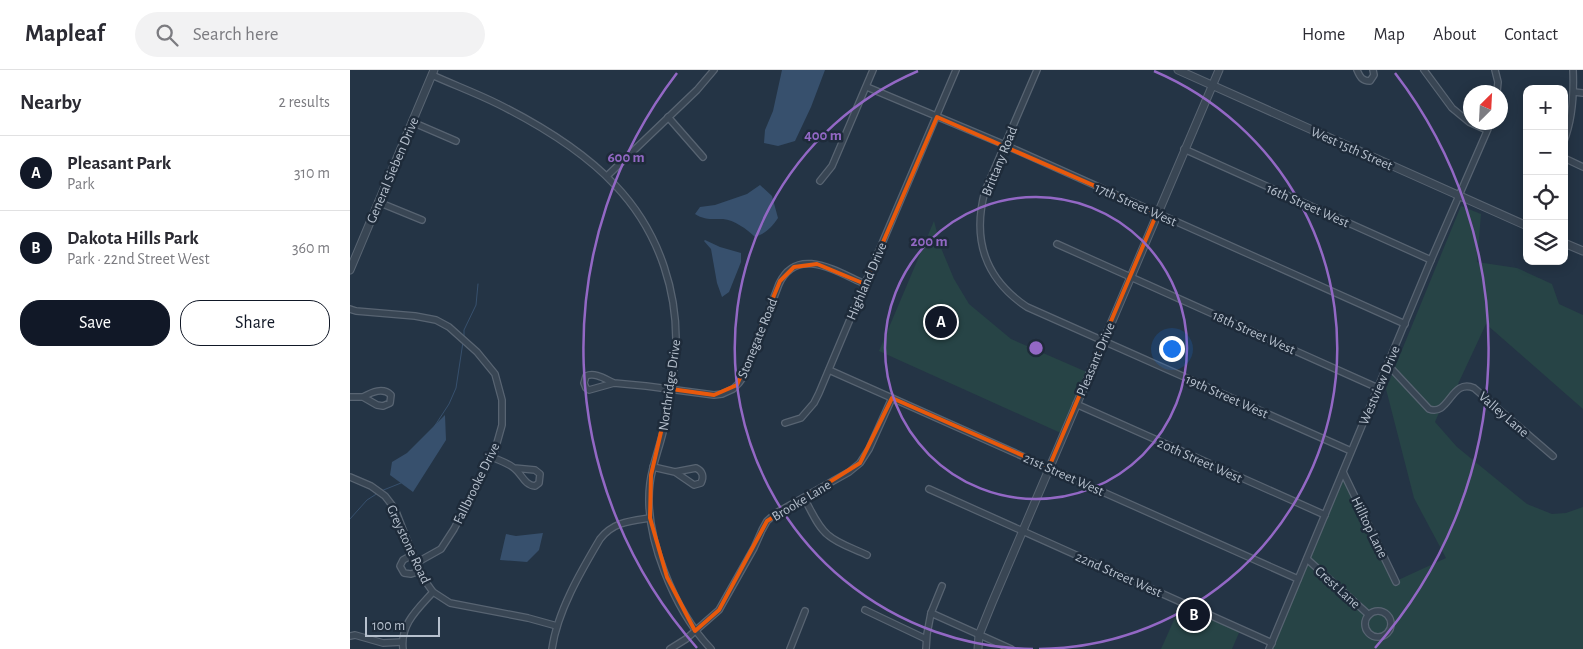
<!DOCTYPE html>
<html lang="en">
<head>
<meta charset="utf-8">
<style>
	:root { --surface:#fff; --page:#f2f2f3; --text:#2b2b33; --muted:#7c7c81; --line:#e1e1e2; --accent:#111827 }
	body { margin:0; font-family:"Alegreya Sans",sans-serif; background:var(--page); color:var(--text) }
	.controls { position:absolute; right:15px; top:15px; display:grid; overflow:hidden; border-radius:10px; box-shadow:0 2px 12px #0003 }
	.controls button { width:45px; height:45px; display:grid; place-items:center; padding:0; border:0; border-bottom:1px solid var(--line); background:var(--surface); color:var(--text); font:25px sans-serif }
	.compass { position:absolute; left:1113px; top:15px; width:45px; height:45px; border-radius:50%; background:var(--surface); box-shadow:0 2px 12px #0003; rotate:24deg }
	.scale { position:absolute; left:15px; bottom:12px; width:75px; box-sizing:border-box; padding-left:5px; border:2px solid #b7c1ce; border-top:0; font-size:14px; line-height:18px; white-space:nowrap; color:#b7c1ce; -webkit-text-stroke:4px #1e2b3a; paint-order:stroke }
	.you { position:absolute; left:821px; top:278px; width:18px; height:18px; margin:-12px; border:4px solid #fff; border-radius:50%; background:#1a73e8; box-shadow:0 0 0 8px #1a73e833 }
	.badge { display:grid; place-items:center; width:32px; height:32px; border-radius:50%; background:var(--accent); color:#fff; font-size:16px; font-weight:700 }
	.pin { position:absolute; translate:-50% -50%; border:2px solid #fff; box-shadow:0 1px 5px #0006 }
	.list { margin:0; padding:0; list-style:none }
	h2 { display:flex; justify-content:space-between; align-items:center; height:65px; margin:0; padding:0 20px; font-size:21px }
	h2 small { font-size:16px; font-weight:400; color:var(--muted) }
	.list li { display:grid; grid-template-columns:32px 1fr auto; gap:15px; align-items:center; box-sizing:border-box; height:75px; padding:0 20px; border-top:1px solid var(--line) }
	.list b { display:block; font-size:19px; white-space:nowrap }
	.list p { margin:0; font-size:16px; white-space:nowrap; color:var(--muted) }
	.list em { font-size:16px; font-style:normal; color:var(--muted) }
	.actions { display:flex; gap:10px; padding:15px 20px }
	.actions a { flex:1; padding:11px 0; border:1px solid var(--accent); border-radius:20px; text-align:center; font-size:18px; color:var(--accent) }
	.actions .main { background:var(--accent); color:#fff }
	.icon { flex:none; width:28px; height:28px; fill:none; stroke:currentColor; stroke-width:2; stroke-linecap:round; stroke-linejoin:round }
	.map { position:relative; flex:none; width:1233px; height:579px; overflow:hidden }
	header { display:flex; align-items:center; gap:30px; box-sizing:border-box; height:70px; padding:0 25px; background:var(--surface); border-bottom:1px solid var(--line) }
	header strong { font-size:24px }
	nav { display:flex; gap:28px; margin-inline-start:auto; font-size:18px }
	.search { width:350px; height:45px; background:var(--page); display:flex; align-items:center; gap:12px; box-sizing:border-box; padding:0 18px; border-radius:28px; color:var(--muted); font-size:19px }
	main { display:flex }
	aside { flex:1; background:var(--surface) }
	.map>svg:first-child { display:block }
</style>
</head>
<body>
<header>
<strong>Mapleaf</strong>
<div class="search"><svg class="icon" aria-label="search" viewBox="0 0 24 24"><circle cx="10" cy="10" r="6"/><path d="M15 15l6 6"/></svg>Search here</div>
<nav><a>Home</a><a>Map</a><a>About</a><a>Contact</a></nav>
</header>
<main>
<aside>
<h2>Nearby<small>2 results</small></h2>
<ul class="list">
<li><span class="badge">A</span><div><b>Pleasant Park</b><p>Park</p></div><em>310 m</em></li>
<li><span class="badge">B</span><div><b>Dakota Hills Park</b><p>Park · 22nd Street West</p></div><em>360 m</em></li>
</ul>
<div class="actions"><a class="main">Save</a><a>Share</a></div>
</aside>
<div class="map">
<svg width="1233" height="579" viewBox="0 0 1233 579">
	<rect width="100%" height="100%" fill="#243445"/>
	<g fill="#274446">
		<path d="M1111,136L1131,144L1127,192L1167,198L1202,214L1209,234L1233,245V339L1136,254L1108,314L1110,317L1091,338L1085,352L1107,377L1177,434L1202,444L1216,443L1233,437V579H919L993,402L1046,511L1096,488L1064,428L1036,319Z"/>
		<path d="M584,151L591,178L604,209L619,234L661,269L739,303L713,364L529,281Z"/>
		<path d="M832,532L891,558L882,579H811Z"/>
	</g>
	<g fill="#37506d">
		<path d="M432,0H475L461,37L445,71L428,76L414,73L415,60L423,41Z"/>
		<path d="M410,115L422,126L428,148C421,158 416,163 405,167C397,159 384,150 373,149C362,149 354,150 345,144L350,137L365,135L397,124Z"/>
		<path d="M355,170L370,177L391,183V192L379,222L372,227L367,213L361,179L354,171Z"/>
		<path d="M95,345L96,370L63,422L40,405L42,392L57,383Z"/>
		<path d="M193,463L189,480L177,492L150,490L156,464L166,466Z"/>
	</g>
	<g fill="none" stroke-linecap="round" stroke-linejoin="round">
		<g stroke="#37506d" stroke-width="1">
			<path d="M114,266V260L126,235L128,214"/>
			<path d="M84,357L99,334L106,318L113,272"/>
			<path d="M31,421L51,413"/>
			<path d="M0,449L17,430L28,423"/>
		</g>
		<g stroke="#586472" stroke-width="8">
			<g id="minor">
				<path d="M687,0L635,121C622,169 635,209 677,237L1001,381"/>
				<path d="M1007,0C1010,7 1012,11 1020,11L1024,5L1023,0"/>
				<path d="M1074,0L1102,38L1119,52L1137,60"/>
				<path d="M1145,0L1148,12L1147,22"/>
				<path d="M82,5C104,15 126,23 148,34C188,54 234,82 265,115C310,162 331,227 325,292C322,315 319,339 313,362C309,379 302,396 300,413C293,466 325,541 361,579"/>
				<path d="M517,17L655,75L1055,254"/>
				<path d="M1224,22L1233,23"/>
				<path d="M318,47L353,87"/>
				<path d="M62,52L106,71"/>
				<path d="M1214,71C1223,48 1224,24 1223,0"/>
				<path d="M834,79L1081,190"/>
				<path d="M1214,88L1233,97"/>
				<path d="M257,106L347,20L364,0"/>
				<path d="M470,111L482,96L523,0"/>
				<path d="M28,132L72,150"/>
				<path d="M707,174L1028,318"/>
				<path d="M0,239L6,241L65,246L86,250L99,257L127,282L145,304L152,330V355L145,380L104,459L91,479L66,493"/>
				<path d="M1038,295L1079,339C1099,347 1101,308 1124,318L1203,386"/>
				<path d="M479,300L948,509"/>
				<path d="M264,313C255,309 245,302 236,306L234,313L236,318L239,320L264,313L296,316L364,325L372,324L383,319L389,313L394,306L429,214C447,175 487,202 515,214"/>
				<path d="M0,327H13L27,335L33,336L40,333L41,325C33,317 22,322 13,327"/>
				<path d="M726,334L975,445"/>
				<path d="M435,353L451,348L464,333L469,323L519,204L606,0"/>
				<path d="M142,387C148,390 158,393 164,398C172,404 174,415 185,416L189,413L190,404L185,400L164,398"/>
				<path d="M303,397L325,402L344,415L351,413C354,407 353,401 346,398L325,402"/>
				<path d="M993,402L1046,512"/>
				<path d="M0,407L21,416L35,426L45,439L66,493L73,508L83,522L100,533L178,548L207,556"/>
				<path d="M579,419L922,573"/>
				<path d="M454,428C461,440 467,456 478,465C488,474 505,479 517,485"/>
				<path d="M62,485L53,490L50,496L54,503L61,504L70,501"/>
				<path d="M957,489L1019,545"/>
				<path d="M515,540L576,569"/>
				<circle cx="1028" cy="554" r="13"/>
				<path d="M581,543L592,516"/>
				<path d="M0,566L5,565L33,573L52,572"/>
				<path d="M53,579C50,554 68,539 83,522"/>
				<path d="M202,579C207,542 231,501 250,469C263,452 280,451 300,448"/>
				<path d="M320,579L336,569L369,540L404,478L412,460L417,451L426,443L499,402L510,393L519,379L542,328"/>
				<path d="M440,579L455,541"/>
				<path d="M576,579L577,564L581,543L661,579"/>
				<path d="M919,579L1081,190L1141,52"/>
			</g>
		</g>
		<g stroke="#586472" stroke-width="9">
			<g id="tertiary">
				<path d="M828,0L1177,156"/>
				<path d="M1214,173L1233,181"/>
				<path d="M0,200L84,0"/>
				<path d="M628,579L629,565L642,533L869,0"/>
			</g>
		</g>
		<use href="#minor" stroke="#394654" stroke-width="5.5"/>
		<use href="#tertiary" stroke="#394654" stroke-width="7"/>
	</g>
	<path fill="none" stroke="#e8590c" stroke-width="4" stroke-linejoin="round" d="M587,47L807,143L699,397L542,328L510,393L417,451L369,540L345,561L317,507L300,448L301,405L321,319L364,325L387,315L430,211L444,197L467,194L515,214Z"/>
	<g fill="none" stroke="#9368c5" stroke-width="2.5">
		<circle cx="686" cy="278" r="151"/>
		<path d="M683 579A301 301 0 0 1 568 1M804 1A301 301 0 0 1 689 579"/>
		<path d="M347 578A452 452 0 0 1 327 3M1045 3A452 452 0 0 1 1025 578"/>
	</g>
	<g text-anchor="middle" stroke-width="5" stroke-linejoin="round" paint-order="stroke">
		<g font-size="14" fill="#b7c1ce" stroke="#1e2b3a">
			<text transform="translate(1002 78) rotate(24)" y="5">West 15th Street</text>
			<text transform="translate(649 91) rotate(-68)" y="5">Brittany Road</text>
			<text transform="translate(42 100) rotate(-67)" y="5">General Sieben Drive</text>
			<text transform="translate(786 134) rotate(24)" y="5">17th Street West</text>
			<text transform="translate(958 135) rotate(24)" y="5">16th Street West</text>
			<text transform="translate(516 211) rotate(-67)" y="5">Highland Drive</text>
			<text transform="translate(904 262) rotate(24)" y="5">18th Street West</text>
			<text transform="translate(407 268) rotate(-68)" y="5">Stonegate Road</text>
			<text transform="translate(745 289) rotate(-67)" y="5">Pleasant Drive</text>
			<text transform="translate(319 315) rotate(-82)" y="5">Northridge Drive</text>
			<text transform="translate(1029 315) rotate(-67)" y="5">Westview Drive</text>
			<text transform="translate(877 326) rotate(24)" y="5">19th Street West</text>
			<text transform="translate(1154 344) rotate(41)" y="5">Valley Lane</text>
			<text transform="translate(850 390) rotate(24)" y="5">20th Street West</text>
			<text transform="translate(714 404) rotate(24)" y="5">21st Street West</text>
			<text transform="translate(126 413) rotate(-64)" y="5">Fallbrooke Drive</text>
			<text transform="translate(451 430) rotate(-31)" y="5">Brooke Lane</text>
			<text transform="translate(1020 457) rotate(64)" y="5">Hilltop Lane</text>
			<text transform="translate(59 474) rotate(65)" y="5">Greystone Road</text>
			<text transform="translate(769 504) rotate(24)" y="5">22nd Street West</text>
			<text transform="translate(988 517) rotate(42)" y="5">Crest Lane</text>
		</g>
	</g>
	<circle cx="686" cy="278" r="8" fill="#9368c5" stroke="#1e2b3a" stroke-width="2.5"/>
	<g font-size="15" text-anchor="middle" font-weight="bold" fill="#9368c5" stroke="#1e2b3a" stroke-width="5" stroke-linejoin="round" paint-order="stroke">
		<text x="473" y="70">400 m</text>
		<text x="276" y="92">600 m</text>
		<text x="579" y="176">200 m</text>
	</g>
</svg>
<div class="controls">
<button>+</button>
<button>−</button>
<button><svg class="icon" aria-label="locate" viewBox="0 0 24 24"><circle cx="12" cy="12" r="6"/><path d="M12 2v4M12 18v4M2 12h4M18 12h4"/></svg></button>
<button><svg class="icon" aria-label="layers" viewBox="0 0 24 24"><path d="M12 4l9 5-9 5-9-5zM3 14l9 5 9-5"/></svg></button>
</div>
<svg class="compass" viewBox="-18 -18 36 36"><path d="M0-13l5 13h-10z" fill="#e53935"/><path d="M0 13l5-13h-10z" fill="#7c7c81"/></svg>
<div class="scale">100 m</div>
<div class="you"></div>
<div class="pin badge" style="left:591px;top:252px">A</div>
<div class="pin badge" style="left:844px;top:545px">B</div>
</div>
</main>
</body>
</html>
